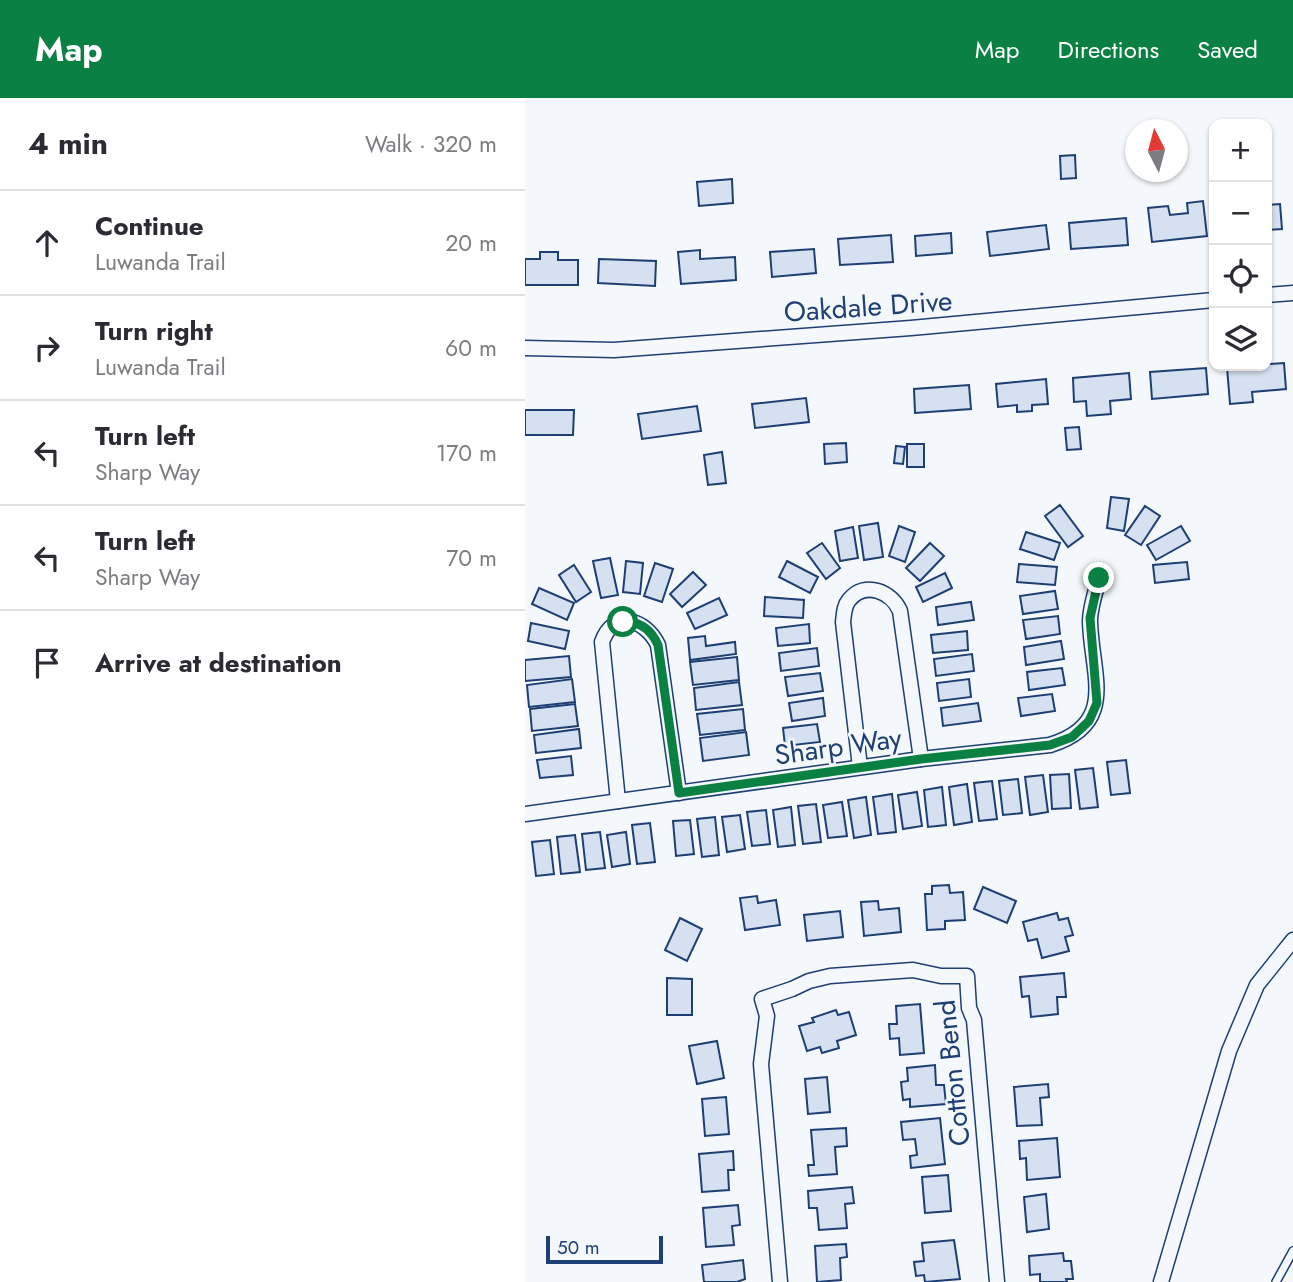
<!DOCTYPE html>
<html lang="en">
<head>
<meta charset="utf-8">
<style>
	:root { --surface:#fff; --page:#f2f2f3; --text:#2b2b33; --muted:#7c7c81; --line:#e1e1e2; --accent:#0b8043 }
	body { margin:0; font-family:Jost,sans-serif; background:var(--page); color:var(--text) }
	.controls { position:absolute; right:21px; top:21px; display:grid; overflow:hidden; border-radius:14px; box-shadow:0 2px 5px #0004 }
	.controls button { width:63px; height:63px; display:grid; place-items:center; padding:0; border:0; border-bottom:2px solid var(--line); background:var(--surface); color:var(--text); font:35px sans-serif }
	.compass { position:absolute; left:600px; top:21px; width:63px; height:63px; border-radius:50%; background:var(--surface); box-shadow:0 2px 5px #0004; rotate:354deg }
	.scale { position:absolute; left:21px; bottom:18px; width:117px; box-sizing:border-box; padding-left:7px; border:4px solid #1d3f73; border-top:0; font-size:19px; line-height:24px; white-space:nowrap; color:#1d3f73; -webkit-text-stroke:5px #f4f7fb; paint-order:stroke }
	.stop { position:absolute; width:21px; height:21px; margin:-16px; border:5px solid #0b8043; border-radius:50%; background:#fff }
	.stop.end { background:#0b8043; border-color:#fff; box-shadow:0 2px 7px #0008 }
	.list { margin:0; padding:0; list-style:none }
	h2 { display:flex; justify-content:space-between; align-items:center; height:91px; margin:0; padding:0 28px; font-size:30px }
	h2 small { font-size:23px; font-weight:400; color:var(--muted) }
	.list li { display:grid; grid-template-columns:46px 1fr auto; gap:21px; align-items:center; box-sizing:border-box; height:105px; padding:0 28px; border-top:2px solid var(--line) }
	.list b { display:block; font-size:26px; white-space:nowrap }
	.list p { margin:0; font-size:23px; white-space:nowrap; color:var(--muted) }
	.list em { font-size:23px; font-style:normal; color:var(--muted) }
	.icon { flex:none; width:38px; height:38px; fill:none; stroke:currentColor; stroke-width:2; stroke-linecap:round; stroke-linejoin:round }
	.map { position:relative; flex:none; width:768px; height:1184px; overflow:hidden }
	header { display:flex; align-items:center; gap:42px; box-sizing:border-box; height:98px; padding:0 35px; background:var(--accent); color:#fff }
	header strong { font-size:33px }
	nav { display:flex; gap:38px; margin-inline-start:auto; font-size:24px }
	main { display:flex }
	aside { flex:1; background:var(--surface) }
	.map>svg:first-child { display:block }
</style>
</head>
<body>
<header>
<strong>Map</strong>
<nav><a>Map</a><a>Directions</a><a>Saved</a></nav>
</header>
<main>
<aside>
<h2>4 min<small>Walk · 320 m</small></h2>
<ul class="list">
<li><svg class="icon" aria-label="ahead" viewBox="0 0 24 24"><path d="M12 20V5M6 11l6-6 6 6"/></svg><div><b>Continue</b><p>Luwanda Trail</p></div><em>20 m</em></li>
<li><svg class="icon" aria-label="right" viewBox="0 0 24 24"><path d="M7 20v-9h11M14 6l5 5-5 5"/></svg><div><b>Turn right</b><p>Luwanda Trail</p></div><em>60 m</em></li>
<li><svg class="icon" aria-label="left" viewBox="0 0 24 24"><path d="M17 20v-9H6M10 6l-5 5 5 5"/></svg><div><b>Turn left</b><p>Sharp Way</p></div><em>170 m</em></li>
<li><svg class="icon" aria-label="left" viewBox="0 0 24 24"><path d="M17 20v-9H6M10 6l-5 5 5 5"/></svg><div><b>Turn left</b><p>Sharp Way</p></div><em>70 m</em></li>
<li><svg class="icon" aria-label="arrive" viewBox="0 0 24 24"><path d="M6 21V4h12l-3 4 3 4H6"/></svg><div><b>Arrive at destination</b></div></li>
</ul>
</aside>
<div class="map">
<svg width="768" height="1184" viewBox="0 0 768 1184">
	<rect width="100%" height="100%" fill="#f4f7fb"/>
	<g fill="#d5e0f0" stroke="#1d3f73" stroke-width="2">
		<path d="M550,57L551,80L536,81L535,58Z"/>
		<path d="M207,81L208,105L174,108L172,84Z"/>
		<path d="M678,103L682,138L627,144L623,110L643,108L645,117L663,115L662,105Z"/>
		<path d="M755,106L757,131L742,132V107Z"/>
		<path d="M601,120L603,147L546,151L544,125Z"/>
		<path d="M521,127L524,151L465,158L462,134Z"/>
		<path d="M426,135L427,155L391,158L390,138Z"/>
		<path d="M366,137L368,164L315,167L313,141Z"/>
		<path d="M289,151L291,175L247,179L245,154Z"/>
		<path d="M175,152V161L210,159L211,182L156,186L153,154Z"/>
		<path d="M15,154H33V162H53V187H0V161H15Z"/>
		<path d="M74,161L131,163L130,188L73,185Z"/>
		<path d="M759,265L761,291L727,294L728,304L705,306L702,269Z"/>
		<path d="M681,270L683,296L627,301L625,274Z"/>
		<path d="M604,275L606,301L585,303L586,316L562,318L561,303L549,304L548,280Z"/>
		<path d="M521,281L523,306L507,307V313L492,314V307L473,309L471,286Z"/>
		<path d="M444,287L446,311L390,315L389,291Z"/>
		<path d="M281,300L284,324L230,330L227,306Z"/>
		<path d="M172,308L176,333L117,341L113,316Z"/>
		<path d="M0,312H49L48,337H0Z"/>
		<path d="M554,329L556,351L542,352L540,330Z"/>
		<path d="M321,345L322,364L300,366L299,346Z"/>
		<rect x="382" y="346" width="17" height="23"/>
		<path d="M371,348L380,349L378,366L369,365Z"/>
		<path d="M197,354L201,385L183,387L179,357Z"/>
		<path d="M586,399L604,401L599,433L582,430Z"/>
		<path d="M535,407L558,438L543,449L520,418Z"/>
		<path d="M620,408L635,418L616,447L600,437Z"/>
		<path d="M353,425L358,459L339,462L334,428Z"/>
		<path d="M374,428L390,434L380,464L364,458Z"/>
		<path d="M656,428L665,443L631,462L622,447Z"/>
		<path d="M328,429L333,460L315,463L310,433Z"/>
		<path d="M501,434L535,445L529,462L495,451Z"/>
		<path d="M297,445L315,470L301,481L282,455Z"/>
		<path d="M405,445L419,458L395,483L381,470Z"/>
		<path d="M85,460L93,497L76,500L68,463Z"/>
		<path d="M101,463L118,465L115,496L98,494Z"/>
		<path d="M262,463L293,479L285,495L254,479Z"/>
		<path d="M662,464L664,481L630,485L628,467Z"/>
		<path d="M130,465L148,471L137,504L119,498Z"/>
		<path d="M494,466L532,469L530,487L492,484Z"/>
		<path d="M49,467L66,494L51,504L34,477Z"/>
		<path d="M168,474L181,487L157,509L145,496Z"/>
		<path d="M420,475L427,490L398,504L391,489Z"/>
		<path d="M14,490L49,505L42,522L7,506Z"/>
		<path d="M530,493L533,511L498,516L495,498Z"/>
		<path d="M240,499L279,502L278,520L239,518Z"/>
		<path d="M194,500L202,517L170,531L162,515Z"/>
		<path d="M446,504L449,522L413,527L411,509Z"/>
		<path d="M533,518L535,536L501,541L498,522Z"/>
		<path d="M6,525L44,533L40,551L3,543Z"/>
		<path d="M284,526L285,545L253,548L251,530Z"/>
		<path d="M442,533L443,552L408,555L406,537Z"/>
		<path d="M180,538L181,548L210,544L211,556L165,562L163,540Z"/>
		<path d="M536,543L539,561L501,567L499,549Z"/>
		<path d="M292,550L294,568L256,573L254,555Z"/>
		<path d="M447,556L449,573L411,578L409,561Z"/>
		<path d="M44,558L46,579L0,583V562Z"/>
		<path d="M212,559L214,582L168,587L165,564Z"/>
		<path d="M537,570L540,587L504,592L502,574Z"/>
		<path d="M295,575L298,593L263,598L260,579Z"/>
		<path d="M47,581L50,604L4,609L2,587Z"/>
		<path d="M444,581L446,599L414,603L412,585Z"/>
		<path d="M214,584L217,607L171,612L169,590Z"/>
		<path d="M527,596L530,613L496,618L493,600Z"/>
		<path d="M298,600L300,618L267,623L264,605Z"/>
		<path d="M453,605L456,623L418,628L416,610Z"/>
		<path d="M50,606L53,628L7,633L5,611Z"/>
		<path d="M218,611L220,632L175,637L172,616Z"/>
		<path d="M292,626L295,644L260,648L258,630Z"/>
		<path d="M54,631L56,650L11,655L9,637Z"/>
		<path d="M221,634L224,657L178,663L175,640Z"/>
		<path d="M46,658L48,677L15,680L12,662Z"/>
		<path d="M601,662L605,695L586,697L582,664Z"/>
		<path d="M568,670L573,709L555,711L550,672Z"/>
		<path d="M544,676L546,710L527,711L525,677Z"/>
		<path d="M518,677L523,714L505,717L500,679Z"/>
		<path d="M493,681L497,715L478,717L474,683Z"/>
		<path d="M467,683L472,721L454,723L449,685Z"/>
		<path d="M442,686L447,724L429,727L424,689Z"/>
		<path d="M417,689L421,727L403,729L399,692Z"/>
		<path d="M392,694L397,728L378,731L373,697Z"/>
		<path d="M367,696L371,734L353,736L348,699Z"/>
		<path d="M341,699L346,737L329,740L323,702Z"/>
		<path d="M317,704L322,738L303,740L298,707Z"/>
		<path d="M291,706L296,744L278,746L273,708Z"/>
		<path d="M266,709L270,747L253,749L248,712Z"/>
		<path d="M241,712L245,746L227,748L222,714Z"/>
		<path d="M215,717L220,751L202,754L197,719Z"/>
		<path d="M190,719L194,757L177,759L172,721Z"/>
		<path d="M165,722L169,756L151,758L148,723Z"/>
		<path d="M125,725L130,764L112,766L107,727Z"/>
		<path d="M75,734L80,770L61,772L57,736Z"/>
		<path d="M101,734L105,766L87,769L82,737Z"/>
		<path d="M50,737L55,774L36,776L32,739Z"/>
		<path d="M25,742L29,776L11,778L7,744Z"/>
		<path d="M424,787L425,795L438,794L440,822L420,823V831L402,832L400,796H407V788Z"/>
		<path d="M458,789L491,803L482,825L449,811Z"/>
		<path d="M232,798L233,805L251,802L255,827L220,832L215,800Z"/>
		<path d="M353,803L354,812L374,810L376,834L339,838L336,804Z"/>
		<path d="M315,813L318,839L282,843L279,817Z"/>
		<path d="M532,815L534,822L543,820L548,837L540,839L544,853L517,860L512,841L503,843L498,824Z"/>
		<path d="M155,820L177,831L162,863L140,852Z"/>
		<path d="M539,875L541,899H532L533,916L506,919L504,898L497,899L495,879Z"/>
		<path d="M142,880L167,881V917H142Z"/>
		<path d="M395,906L399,955L375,957L374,940L365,941L364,926H372L371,908Z"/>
		<path d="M311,912L313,917L324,914L331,937L312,943L314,950L297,955L295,949L282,953L274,928L289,924L287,920Z"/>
		<path d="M192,943L199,980L172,986L164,948Z"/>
		<path d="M410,967L411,987H419L421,1006L385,1009V1001L378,1002L376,984L383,983L382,970Z"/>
		<path d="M302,979L305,1014L283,1016L280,981Z"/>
		<path d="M523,986L524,999L515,1000L517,1027L492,1028L489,989Z"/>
		<path d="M201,999L204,1036L180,1038L177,1001Z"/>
		<path d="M415,1020L420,1066L386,1070L385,1058L392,1057L390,1041L378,1042L376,1024Z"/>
		<path d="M321,1030L322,1048L310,1049L312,1076L284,1078L283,1067H289L286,1032Z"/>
		<path d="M532,1040L535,1079L502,1082L501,1060L495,1061L494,1043Z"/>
		<path d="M208,1053L209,1072H203L204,1092L177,1094L174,1056Z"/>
		<path d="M423,1077L426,1113L400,1115L397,1079Z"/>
		<path d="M327,1089L329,1105L320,1106L322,1130L294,1132L292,1110H284L283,1093Z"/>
		<path d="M521,1096L524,1131L502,1134L499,1099Z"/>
		<path d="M213,1107L215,1127L207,1128L209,1147L181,1149L178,1110Z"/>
		<path d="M429,1142L435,1181L400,1184L399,1177L391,1178L389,1164L399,1163L397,1145Z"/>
		<path d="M321,1146L322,1159L315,1160L316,1182L292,1184L290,1148Z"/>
		<path d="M538,1155L539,1163H546L548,1181H541L542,1184H515V1176L505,1177L504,1158Z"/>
		<path d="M218,1162L220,1181L212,1184H179L177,1167Z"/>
	</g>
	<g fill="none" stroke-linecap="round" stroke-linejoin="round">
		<g stroke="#1d3f73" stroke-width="10">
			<path id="service" d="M751,1184L768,1153"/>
		</g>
		<g stroke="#1d3f73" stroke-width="17">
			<g id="minor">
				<path d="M742,197L768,195"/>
				<path d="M0,250L89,252L386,230L689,202"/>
				<path d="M335,669L318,524C319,516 319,508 324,502C340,482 367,494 375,513L396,661"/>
				<path d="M93,703L77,544C88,512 120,520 133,547L154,695"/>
				<path d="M0,716L396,661L525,647C594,626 566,576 565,523C565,509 571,493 574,480"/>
				<path d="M255,1184L236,966L242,918L237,901L267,891L284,883L305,878L388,872L416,878H442L444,910L449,922L472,1184"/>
				<path d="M636,1184L704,953L732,887L768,842"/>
			</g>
		</g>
		<use href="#service" stroke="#f4f7fb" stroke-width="7"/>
		<use href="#minor" stroke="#f4f7fb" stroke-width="14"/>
	</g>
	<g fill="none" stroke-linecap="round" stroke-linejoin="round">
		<path stroke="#0b8043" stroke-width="9" d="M98,524C115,523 126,531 133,547L154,695L396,661L525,647L547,639L564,623L572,605L565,520L574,480"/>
	</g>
	<g text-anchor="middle" stroke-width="5" stroke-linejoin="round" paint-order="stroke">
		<g font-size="28" fill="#1d3f73" stroke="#f4f7fb">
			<text transform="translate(343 208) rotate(-4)" y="10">Oakdale Drive</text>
			<text transform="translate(313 648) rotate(-8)" y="10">Sharp Way</text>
			<text transform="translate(427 975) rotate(-96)" y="10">Cotton Bend</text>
		</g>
	</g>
</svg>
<div class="controls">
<button>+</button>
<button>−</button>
<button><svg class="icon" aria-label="locate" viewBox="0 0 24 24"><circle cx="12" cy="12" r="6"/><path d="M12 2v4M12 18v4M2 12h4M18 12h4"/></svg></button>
<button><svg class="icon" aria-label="layers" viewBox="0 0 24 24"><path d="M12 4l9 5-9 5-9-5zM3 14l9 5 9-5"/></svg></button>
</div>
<svg class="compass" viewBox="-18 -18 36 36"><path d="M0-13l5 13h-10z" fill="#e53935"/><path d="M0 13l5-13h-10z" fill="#7c7c81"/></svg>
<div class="scale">50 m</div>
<div class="stop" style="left:98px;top:524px"></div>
<div class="stop end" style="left:574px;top:480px"></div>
</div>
</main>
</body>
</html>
